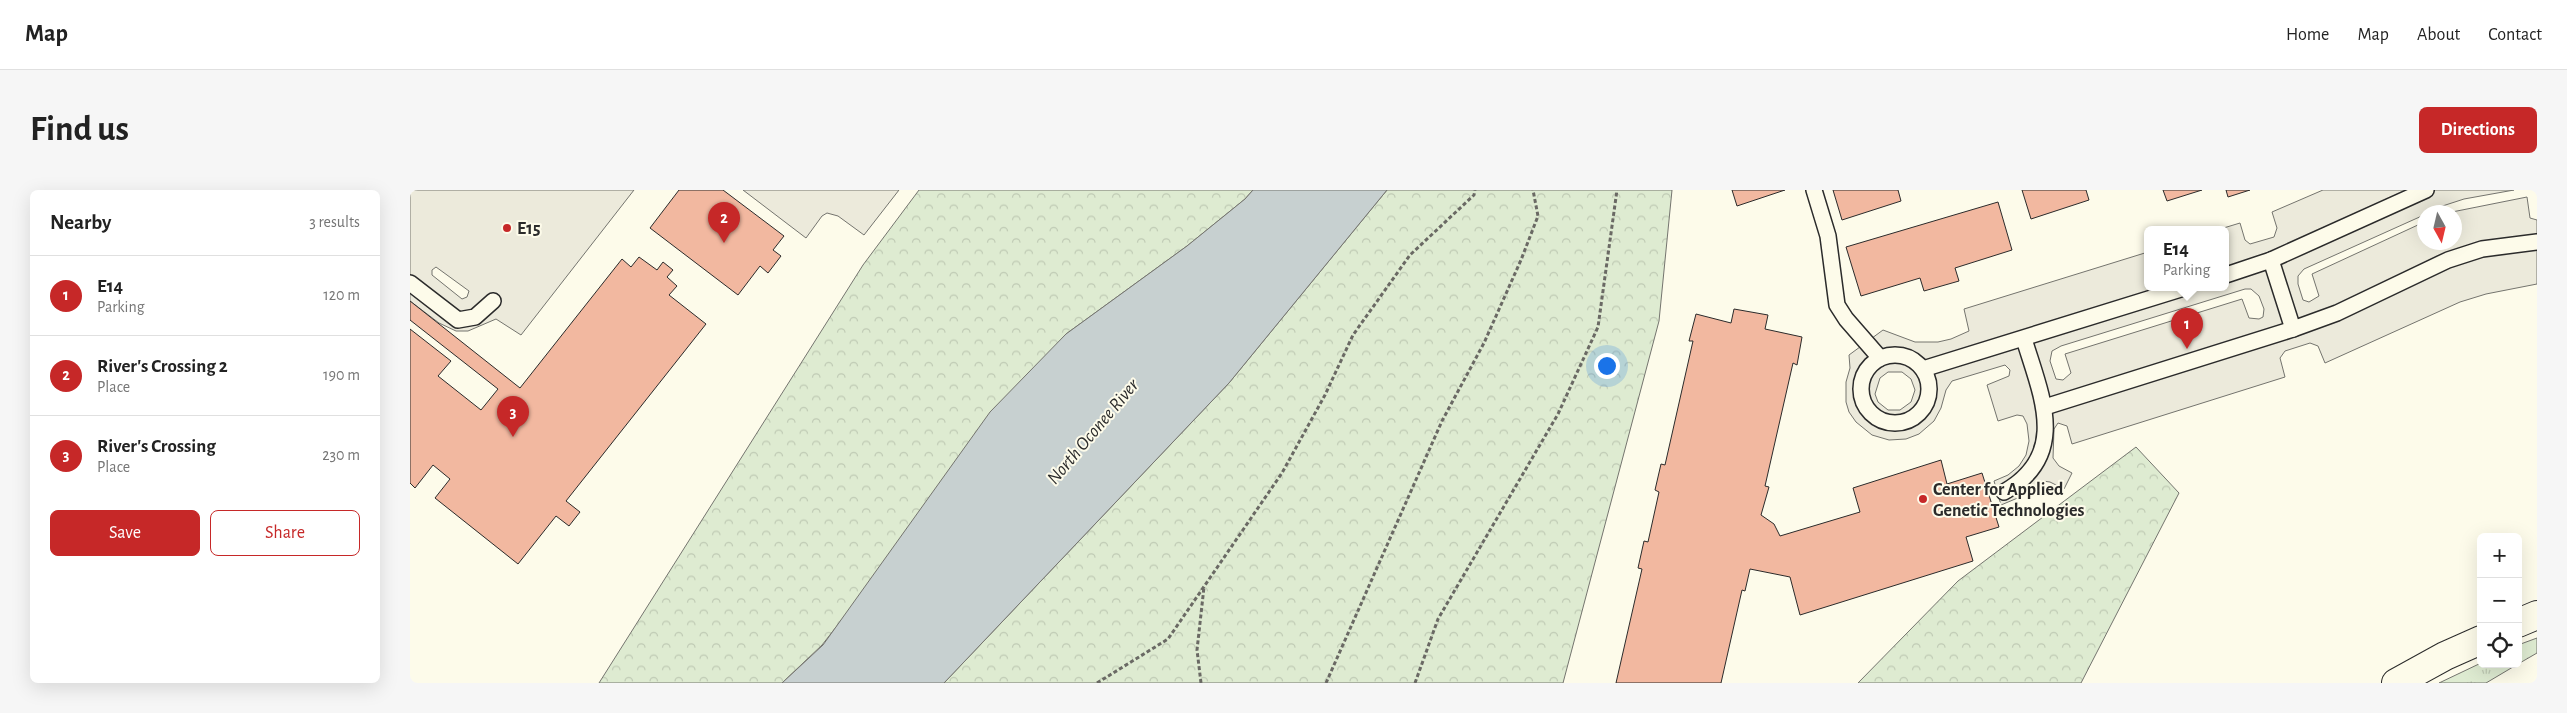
<!DOCTYPE html>
<html lang="en">
<head>
<meta charset="utf-8">
<style>
	:root { --surface:#fff; --page:#f6f6f6; --text:#222; --muted:#767676; --line:#e0e0e0; --accent:#c62828 }
	body { margin:0; font-family:"Alegreya Sans",sans-serif; background:var(--page); color:var(--text) }
	.controls { position:absolute; right:15px; bottom:15px; display:grid; overflow:hidden; border-radius:8px; box-shadow:0 5px 20px #0002 }
	.controls button { width:45px; height:45px; display:grid; place-items:center; padding:0; border:0; border-bottom:1px solid var(--line); background:var(--surface); color:var(--text); font:25px sans-serif }
	.compass { position:absolute; left:2007px; top:15px; width:45px; height:45px; border-radius:50%; background:var(--surface); box-shadow:0 5px 20px #0002; rotate:172deg }
	.you { position:absolute; left:1196px; top:175px; width:18px; height:18px; margin:-12px; border:4px solid #fff; border-radius:50%; background:#1a73e8; box-shadow:0 0 0 8px #1a73e833 }
	.badge { display:grid; place-items:center; width:32px; height:32px; border-radius:50%; background:var(--accent); color:#fff; font-size:16px; font-weight:700 }
	.pin { position:absolute; translate:-50% -41px; filter:drop-shadow(0 1px 2px #0008) }
	.pin::after { content:''; position:absolute; top:26px; width:18px; height:15px; background:inherit; clip-path:polygon(0 0,100% 0,50% 100%) }
	.popup { position:absolute; left:1734px; top:36px; width:85px; height:65px; box-sizing:border-box; display:grid; place-content:center; border-radius:8px; background:var(--surface); filter:drop-shadow(0 1px 4px #0005); font-size:16px; white-space:nowrap; color:var(--muted) }
	.popup b { font-size:19px; color:var(--text) }
	.popup::after { content:''; position:absolute; left:50%; top:100%; margin-left:-10px; border:10px solid transparent; border-top-color:var(--surface) }
	.list { margin:0; padding:0; list-style:none }
	h2 { display:flex; justify-content:space-between; align-items:center; height:65px; margin:0; padding:0 20px; font-size:21px }
	h2 small { font-size:16px; font-weight:400; color:var(--muted) }
	.list li { display:grid; grid-template-columns:32px 1fr auto; gap:15px; align-items:center; box-sizing:border-box; height:80px; padding:0 20px; border-top:1px solid var(--line) }
	.list b { display:block; font-size:19px; white-space:nowrap }
	.list p { margin:0; font-size:16px; white-space:nowrap; color:var(--muted) }
	.list em { font-size:16px; font-style:normal; color:var(--muted) }
	.actions { display:flex; gap:10px; padding:15px 20px }
	.actions a { flex:1; padding:11px 0; border:1px solid var(--accent); border-radius:8px; text-align:center; font-size:18px; color:var(--accent) }
	.actions .main { background:var(--accent); color:#fff }
	.icon { flex:none; width:28px; height:28px; fill:none; stroke:currentColor; stroke-width:2; stroke-linecap:round; stroke-linejoin:round }
	.map { position:relative; flex:none; width:2127px; height:493px; overflow:hidden; border-radius:8px }
	header { display:flex; align-items:center; gap:30px; box-sizing:border-box; height:70px; padding:0 25px; background:var(--surface); border-bottom:1px solid var(--line) }
	header strong { font-size:24px }
	nav { display:flex; gap:28px; margin-inline-start:auto; font-size:18px }
	.intro { display:flex; align-items:center; justify-content:space-between; box-sizing:border-box; height:120px; padding:0 30px }
	h1 { margin:0; font-size:35px }
	.button { padding:12px 22px; border-radius:8px; background:var(--accent); color:#fff; font-size:18px; font-weight:700 }
	main { display:flex; gap:30px; padding:0 30px }
	aside { flex:1; background:var(--surface); border-radius:8px; box-shadow:0 5px 20px #0002 }
	.map>svg:first-child { display:block }
</style>
</head>
<body>
<header>
<strong>Map</strong>
<nav><a>Home</a><a>Map</a><a>About</a><a>Contact</a></nav>
</header>
<div class="intro"><h1>Find us</h1><a class="button">Directions</a></div>
<main>
<aside>
<h2>Nearby<small>3 results</small></h2>
<ul class="list">
<li><span class="badge">1</span><div><b>E14</b><p>Parking</p></div><em>120 m</em></li>
<li><span class="badge">2</span><div><b>River's Crossing 2</b><p>Place</p></div><em>190 m</em></li>
<li><span class="badge">3</span><div><b>River's Crossing</b><p>Place</p></div><em>230 m</em></li>
</ul>
<div class="actions"><a class="main">Save</a><a>Share</a></div>
</aside>
<div class="map">
<svg width="2127" height="493" viewBox="0 0 2127 493">
	<defs>
		<pattern id="grass-tufts" width="24" height="20" patternUnits="userSpaceOnUse" patternTransform="scale(1.25)"><rect width="24" height="20" fill="#deebd1"/><path d="M3 7l-1-3M5 7V3M7 7l1-3M15 17l-1-3M17 17v-4M19 17l1-3" fill="none" stroke="#bfcab4"/></pattern>
		<pattern id="forest-crowns" width="20" height="18" patternUnits="userSpaceOnUse" patternTransform="scale(1.25)"><rect width="20" height="18" fill="#deebd1"/><path d="M2 6a3 3 0 1 1 6 0M12 15a3 3 0 1 1 6 0" fill="none" stroke="#bfcab4"/></pattern>
	</defs>
	<rect width="100%" height="100%" fill="#fdfbea"/>
	<g fill="url(#grass-tufts)" stroke="#74746e">
		<path d="M2127,448V463L2108,474V455Z"/>
		<path d="M2071,473L2108,474L2076,493H2029Z"/>
	</g>
	<g fill="url(#forest-crowns)" stroke="#74746e">
		<path d="M509,0H843L835,9L777,56L656,144L412,455L372,493H189L453,75Z"/>
		<path d="M977,0H1262L1249,131L1153,493H534L819,193Z"/>
		<path d="M1726,257L1769,303L1671,493H1448L1548,391Z"/>
	</g>
	<g fill="#eceadb" stroke="#74746e" fill-rule="evenodd">
		<path d="M0,0H224L111,145L86,129L58,141H46L29,133L0,111ZM26,77L59,101L57,107L52,109L22,85V80Z"/>
		<path d="M333,0H489L454,45L428,26L417,23L412,26L396,48Z"/>
		<path d="M1913,0H2104L2054,9L2014,22V25L1894,79L1888,86V94L1893,110L1899,112L1909,106L1902,84L2010,34L2014,32V52H2044V22H2042L2117,7L2120,28L2127,30V94L2076,104L2050,112L1915,173L1908,156L1900,153L1875,161L1870,168L1875,187L1662,254L1657,236L1648,233L1644,239L1643,268L1649,276L1662,283L1654,299L1640,292L1632,291L1610,307L1591,315L1584,291L1598,285L1609,276L1616,265L1619,251L1617,234L1613,226L1607,225L1588,231L1577,195L1599,186L1600,180L1595,175L1542,191L1536,200L1531,218L1524,231L1509,244L1496,249L1479,250L1462,245L1446,232L1439,222L1436,212V192L1440,178L1439,165L1473,140L1505,152H1528L1541,149L1559,141L1554,119L1738,62V98H1816V40H1807L1830,33L1835,50L1840,54L1864,47L1867,38L1862,22ZM1835,99H1841L1849,106L1854,119L1853,127L1849,129L1839,128L1832,109L1655,164L1661,183L1653,190L1646,189L1640,171L1642,161L1651,156ZM1478,182H1492L1501,189L1505,200L1501,212L1490,220H1478L1468,212L1465,204L1470,188Z"/>
	</g>
	<path fill="#c7d0d0" stroke="#74746e" d="M843,0H977L819,193L534,493H372L413,455L580,222L656,144L777,56L835,9Z"/>
	<g fill="#f2b8a0" stroke="#2b2b2b">
		<path d="M269,0H313L374,46L363,60L371,66L358,83L350,76L328,105L240,38Z"/>
		<path d="M1322,0H1375L1327,16Z"/>
		<path d="M1423,0H1488L1491,11L1432,30Z"/>
		<path d="M1612,0H1676L1679,10L1621,29Z"/>
		<path d="M1753,0H1792L1757,11Z"/>
		<path d="M1816,0H1840L1818,7Z"/>
		<path d="M1588,12L1602,60L1545,78L1549,91L1514,101L1510,88L1451,106L1436,57Z"/>
		<path d="M229,67L247,80L253,72L263,80L257,87L267,96L259,105L296,134L156,311L170,322L159,336L146,326L108,374L25,308L40,289L23,275L5,298L0,293V139L41,171L28,186L71,220L88,199L0,130V111L110,198L212,69L221,77Z"/>
		<path d="M1324,119L1358,125L1355,139L1392,147L1387,175L1383,173L1355,296L1359,297L1351,325L1364,334L1370,346L1450,322L1443,298L1531,270L1537,294L1572,283L1589,337L1556,347L1563,371L1390,425L1380,387L1340,379L1335,401L1332,400L1311,493H1206L1232,379L1228,378L1234,351L1238,352L1249,302L1245,300L1251,274L1255,275L1283,151H1279L1286,124L1321,133Z"/>
	</g>
	<g fill="none" stroke-linecap="round" stroke-linejoin="round">
		<g stroke="#2b2b2b" stroke-width="18">
			<g id="lane">
				<path d="M1404,0L1418,46L1427,115L1436,129L1470,168"/>
				<path d="M1861,70L1883,139"/>
				<path d="M1816,85L1861,70L2016,0"/>
				<path d="M0,93L48,130L65,127L83,111"/>
				<circle cx="1485" cy="199" r="34"/>
				<path d="M1513,179L1774,98"/>
				<path d="M1635,217L1883,139L1927,123L2038,70L2072,59L2127,52"/>
				<path d="M1594,302C1660,265 1631,205 1614,149"/>
			</g>
		</g>
		<g stroke="#2b2b2b" stroke-width="30">
			<g id="secondary">
				<path d="M2108,433L2127,425"/>
				<path d="M1986,493L2035,466L2071,450"/>
			</g>
		</g>
		<g stroke="#6a6964" stroke-width="3" stroke-dasharray="4 2.5" stroke-linecap="butt">
			<path d="M687,493L758,449L872,283L915,205L943,145L1000,65L1064,5L1065,0"/>
			<path d="M791,493L787,460L794,397"/>
			<path d="M916,493L1032,231L1074,153L1111,70L1128,26L1123,0"/>
			<path d="M1005,493L1028,429L1148,224L1188,137L1207,0"/>
		</g>
		<use href="#lane" stroke="#fdfbea" stroke-width="15"/>
		<use href="#secondary" stroke="#fdfbea" stroke-width="28"/>
	</g>
	<g fill="#c62828" stroke="#fdfbea" stroke-width="2">
		<circle cx="97" cy="38" r="5"/>
		<circle cx="1513" cy="309" r="5"/>
	</g>
	<g text-anchor="middle" stroke-width="4" stroke-linejoin="round" paint-order="stroke">
		<g font-size="18" font-weight="bold" fill="#2b2b2b" stroke="#fdfbea" text-anchor="start">
			<text x="107" y="44">E15</text>
			<text x="1523" y="305">Center for Applied<tspan x="1523" dy="21">Genetic Technologies</tspan></text>
		</g>
		<g font-size="19" font-style="italic" fill="#2b2b2b" stroke="#fdfbea">
			<text transform="translate(682 241) rotate(-50)" y="7">North Oconee River</text>
		</g>
	</g>
</svg>
<div class="controls">
<button>+</button>
<button>−</button>
<button><svg class="icon" aria-label="locate" viewBox="0 0 24 24"><circle cx="12" cy="12" r="6"/><path d="M12 2v4M12 18v4M2 12h4M18 12h4"/></svg></button>
</div>
<svg class="compass" viewBox="-18 -18 36 36"><path d="M0-13l5 13h-10z" fill="#e53935"/><path d="M0 13l5-13h-10z" fill="#767676"/></svg>
<div class="you"></div>
<div class="pin badge" style="left:1777px;top:159px">1</div>
<div class="popup"><b>E14</b>Parking</div>
<div class="pin badge" style="left:314px;top:53px">2</div>
<div class="pin badge" style="left:103px;top:247px">3</div>
</div>
</main>
</body>
</html>
